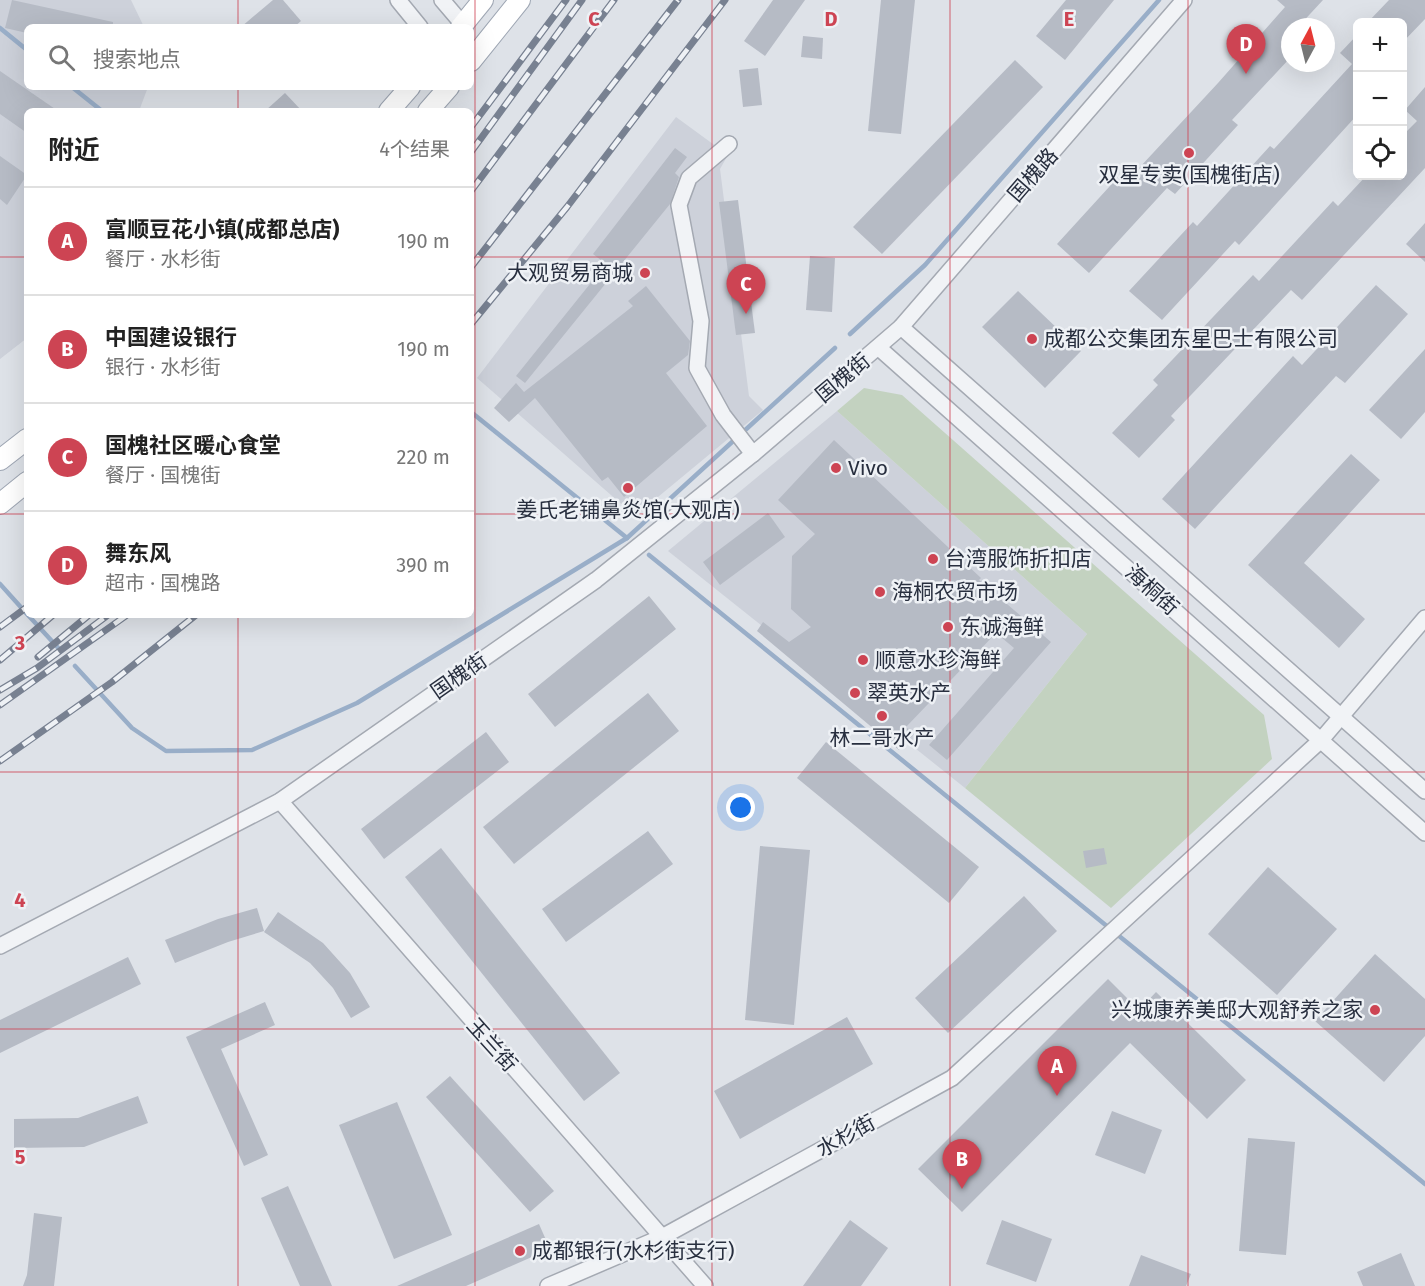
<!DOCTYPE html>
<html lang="zh">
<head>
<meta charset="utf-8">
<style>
	:root { --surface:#fff; --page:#f6f6f6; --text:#222; --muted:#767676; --line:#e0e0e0; --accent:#cd4453 }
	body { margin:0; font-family:"Fira Sans","Noto Sans SC",sans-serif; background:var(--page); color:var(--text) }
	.controls { position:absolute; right:18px; top:18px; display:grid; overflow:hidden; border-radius:9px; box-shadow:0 6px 24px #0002 }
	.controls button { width:54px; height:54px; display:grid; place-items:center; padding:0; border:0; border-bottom:2px solid var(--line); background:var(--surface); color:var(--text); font:30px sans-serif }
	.compass { position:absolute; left:1281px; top:18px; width:54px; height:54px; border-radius:50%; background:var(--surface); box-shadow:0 6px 24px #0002; rotate:7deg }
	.you { position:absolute; left:741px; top:808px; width:21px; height:21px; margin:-15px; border:4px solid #fff; border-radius:50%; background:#1a73e8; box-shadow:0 0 0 9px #1a73e833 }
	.badge { display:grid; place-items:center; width:39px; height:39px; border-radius:50%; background:var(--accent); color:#fff; font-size:20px; font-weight:700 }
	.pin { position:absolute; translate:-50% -50px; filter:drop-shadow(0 2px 3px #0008) }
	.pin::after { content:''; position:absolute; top:32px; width:21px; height:18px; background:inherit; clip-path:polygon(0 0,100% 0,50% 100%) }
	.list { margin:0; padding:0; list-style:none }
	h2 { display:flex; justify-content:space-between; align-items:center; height:78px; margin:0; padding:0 24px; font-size:26px }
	h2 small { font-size:20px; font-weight:400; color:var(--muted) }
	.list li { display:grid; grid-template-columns:39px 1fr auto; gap:18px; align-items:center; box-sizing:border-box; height:108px; padding:0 24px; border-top:2px solid var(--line) }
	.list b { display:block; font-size:22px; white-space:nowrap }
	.list p { margin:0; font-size:20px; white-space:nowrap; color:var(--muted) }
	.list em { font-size:20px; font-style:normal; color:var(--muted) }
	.icon { flex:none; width:33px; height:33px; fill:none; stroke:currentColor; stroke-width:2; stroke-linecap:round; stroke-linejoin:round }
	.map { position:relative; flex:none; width:1425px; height:1286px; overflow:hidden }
	.search { position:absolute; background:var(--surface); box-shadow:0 6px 24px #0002; left:24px; top:24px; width:450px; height:66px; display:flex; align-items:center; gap:15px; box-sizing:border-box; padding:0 21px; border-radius:9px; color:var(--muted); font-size:22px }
	.panel { position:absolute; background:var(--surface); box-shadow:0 6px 24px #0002; left:24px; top:108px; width:450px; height:510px; border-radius:9px }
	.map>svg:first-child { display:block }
</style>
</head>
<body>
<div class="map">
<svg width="1425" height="1286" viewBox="0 0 1425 1286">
	<rect width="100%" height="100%" fill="#dee2e8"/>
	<g fill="#cdd1da">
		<path d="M0,0H131L144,27H27V87H148L139,111H27V338L0,359Z"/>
		<path d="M676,117L728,155L720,169L749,396L763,410L635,516L477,378Z"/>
		<path d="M837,411L1087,634L965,788L668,551Z"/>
	</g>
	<path fill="#c3d2c0" d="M864,388L902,395L1264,715L1272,759L1111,908L965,788L1087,634L837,411Z"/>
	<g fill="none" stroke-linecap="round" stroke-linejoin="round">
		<g stroke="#99aec8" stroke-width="4.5">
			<path d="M0,28L27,50"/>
			<path d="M72,87L102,111"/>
			<path d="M850,334L925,265L1159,0"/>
			<path d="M471,412L627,538"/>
			<path d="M649,555L1425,1184"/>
			<path d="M0,584L27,614"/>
			<path d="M28,615L61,651"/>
			<path d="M75,666L132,728L166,751L252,750L357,703L627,538L835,348"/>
		</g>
	</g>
	<g fill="#b6bbc5">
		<path d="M12,0L113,22V27H27V33L5,28Z"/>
		<path d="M273,0H283L301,21L294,27H241Z"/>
		<path d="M773,0H805L765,56L744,41Z"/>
		<path d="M881,0H915L901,134L868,131Z"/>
		<path d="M1066,0H1114L1065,60L1036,36Z"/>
		<path d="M1277,0H1323L1298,27H1290V58L1232,120L1238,125L1175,194L1167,188L1089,273L1057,244L1120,175L1127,181L1218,83L1285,7Z"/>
		<path d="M1389,0H1425V19L1402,43V22H1368Z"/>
		<path d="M1358,34V114L1239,245L1235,241L1162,320L1129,291L1193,222L1197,226L1270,146L1274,149L1352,64L1340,53Z"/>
		<path d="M803,36L823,38L822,59L801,57Z"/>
		<path d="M1015,60L1043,87L882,254L853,227Z"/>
		<path d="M758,68L762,105L743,107L739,70Z"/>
		<path d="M0,71L58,111H27V133L0,114Z"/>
		<path d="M1425,87V168L1302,300L1291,290L1171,416L1175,420L1139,458L1112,433L1158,385L1153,380L1253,275L1259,281L1333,201L1338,206L1366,176H1402V136L1417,121L1405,110Z"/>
		<path d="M285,93L302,111H265Z"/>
		<path d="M675,148L687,157L675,173L679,177L670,204L525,383L516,376L606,264L593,254Z"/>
		<path d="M0,156L27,175L7,205L0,199Z"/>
		<path d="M738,200L755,333L736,335L719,202Z"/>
		<path d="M1425,223V262L1406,244Z"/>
		<path d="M810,256L835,258L832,312L806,310Z"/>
		<path d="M1376,285L1408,314L1345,383L1336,376L1195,529L1162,499L1293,356L1302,365Z"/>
		<path d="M646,286L690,341L688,355L666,373L707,426L624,497L608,477L602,481L535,398L509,422L494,408L516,383L524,392L633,306L628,301Z"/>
		<path d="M1018,291L1081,351L1045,388L982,327Z"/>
		<path d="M1425,349V412L1401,439L1369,410Z"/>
		<path d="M834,440L981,578L979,580L1051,642L947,760L929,745L1014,648L996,633L906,727L914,734L899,750L757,631L763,622L789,642L811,627L791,609L792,556L815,534L778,500Z"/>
		<path d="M1351,454L1380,480L1304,563L1365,619L1339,648L1248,565Z"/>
		<path d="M768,513L785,537L720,585L703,562Z"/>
		<path d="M649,596L676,629L555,727L528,694Z"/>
		<path d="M648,693L679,731L514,864L483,827Z"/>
		<path d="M486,732L509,762L384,859L361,829Z"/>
		<path d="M826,742L979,867L949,903L797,778Z"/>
		<path d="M648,831L673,864L566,942L542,909Z"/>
		<path d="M760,846L810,850L794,1025L745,1020Z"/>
		<path d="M441,848L620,1073L584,1101L405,877Z"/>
		<path d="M1104,848L1107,864L1086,868L1083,851Z"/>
		<path d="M1268,867L1337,929L1277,995L1208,934Z"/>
		<path d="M1024,896L1057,931L948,1033L915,998Z"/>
		<path d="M257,908L264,931L228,942L175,963L165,940L218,919Z"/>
		<path d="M278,912L323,943L350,973L370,1007L351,1018L333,988L310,963L264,932Z"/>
		<path d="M1375,954L1425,999V1036L1384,1082L1315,1021Z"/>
		<path d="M128,957L141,984L0,1053V1020Z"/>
		<path d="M1108,979L1139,1010L1156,992L1246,1080L1207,1119L1130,1043L962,1212L918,1169Z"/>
		<path d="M265,1002L275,1025L221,1049L268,1155L244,1166L186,1037Z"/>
		<path d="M847,1017L873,1064L740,1139L714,1091Z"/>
		<path d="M450,1076L554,1191L530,1212L426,1097Z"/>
		<path d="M138,1096L148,1123L84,1147L14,1148V1119L78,1118Z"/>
		<path d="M397,1102L452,1235L394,1259L339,1125Z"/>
		<path d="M1112,1111L1162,1130L1145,1174L1095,1155Z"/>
		<path d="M1248,1138L1295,1142L1286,1255L1239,1251Z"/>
		<path d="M288,1186L332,1286H300L261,1198Z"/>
		<path d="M34,1213L62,1217L54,1286H23L27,1275Z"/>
		<path d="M850,1220L888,1248L861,1286H803Z"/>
		<path d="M1002,1220L1052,1239L1036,1282L986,1264Z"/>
		<path d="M539,1224L550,1249L466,1286H397Z"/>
		<path d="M1401,1253L1415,1286H1363L1357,1272Z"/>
		<path d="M1141,1255L1191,1274L1186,1286H1129Z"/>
	</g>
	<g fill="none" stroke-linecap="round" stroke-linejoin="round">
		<g stroke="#a4a9b2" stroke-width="18">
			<g id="minor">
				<path d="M398,0L420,27"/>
				<path d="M442,0L465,27"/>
				<path d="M729,144L689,178L679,205L701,321L697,368L723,415L753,454"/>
				<path d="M901,327L1425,791"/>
				<path d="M879,348L1425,833"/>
				<path d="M280,801L705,1286"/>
				<path d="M0,946L280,801L596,580L753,454L901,327L1184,0"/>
				<path d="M548,1286L662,1237L952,1078L1321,740L1425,618"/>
			</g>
		</g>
		<g stroke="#9ea6b3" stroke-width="22">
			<g id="major">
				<path d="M461,27L483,0"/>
				<path d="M471,61L520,0"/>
				<path d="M389,111L410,87"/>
				<path d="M428,111L449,87"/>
				<path d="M0,460L27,439"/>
				<path d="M0,504L27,482"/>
			</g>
		</g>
		<use href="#minor" stroke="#f1f3f6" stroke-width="15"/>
		<use href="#major" stroke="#fff" stroke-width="20"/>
		<g stroke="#788191" stroke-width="7">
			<g id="rail">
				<path d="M471,127L566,0"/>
				<path d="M471,152L582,0"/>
				<path d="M471,191L614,0"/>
				<path d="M471,267L678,0"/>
				<path d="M471,324L567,207L725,0"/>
				<path d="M0,627L27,607"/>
				<path d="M38,657L89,615"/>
				<path d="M0,660L53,615"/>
				<path d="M0,690L37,668L108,615"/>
				<path d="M0,705L127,615"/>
				<path d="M0,761L112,682L196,615"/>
			</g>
		</g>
		<use href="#rail" stroke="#eef1f5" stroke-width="4.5" stroke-dasharray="14" stroke-linecap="butt"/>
	</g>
	<path fill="none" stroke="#cd4453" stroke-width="1.5" stroke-opacity="0.55" d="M238,0V27M475,0V1286M712,0V1286M950,0V1286M1188,0V1286M238,87V111M0,257H27M471,257H1425M0,514H27M471,514H1425M238,615V1286M0,772H1425M0,1029H1425"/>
	<g fill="#cd4453" stroke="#eef1f5" stroke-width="2">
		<circle cx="1189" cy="153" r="6"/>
		<circle cx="645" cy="273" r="6"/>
		<circle cx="1032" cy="339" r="6"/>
		<circle cx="836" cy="468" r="6"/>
		<circle cx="628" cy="488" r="6"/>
		<circle cx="933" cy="559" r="6"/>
		<circle cx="880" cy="592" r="6"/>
		<circle cx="948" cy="627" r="6"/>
		<circle cx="863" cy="660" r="6"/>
		<circle cx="855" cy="693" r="6"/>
		<circle cx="882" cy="716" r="6"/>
		<circle cx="1375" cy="1010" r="6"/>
		<circle cx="520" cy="1251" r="6"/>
	</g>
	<g text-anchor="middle" stroke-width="5" stroke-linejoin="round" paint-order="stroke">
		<g font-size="21" fill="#282f3f" stroke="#eef1f5">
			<text transform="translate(1033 175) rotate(-49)" y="7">国槐路</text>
			<text transform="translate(843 378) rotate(-40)" y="7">国槐街</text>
			<text transform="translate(1152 590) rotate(42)" y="7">海桐街</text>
			<text transform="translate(459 676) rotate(-35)" y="7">国槐街</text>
			<text transform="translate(492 1045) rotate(48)" y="7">玉兰街</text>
			<text transform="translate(846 1136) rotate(-29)" y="7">水杉街</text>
		</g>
		<g font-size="21" fill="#282f3f" stroke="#eef1f5" text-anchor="start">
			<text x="1189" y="182" text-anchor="middle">双星专卖(国槐街店)</text>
			<text x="633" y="280" text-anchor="end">大观贸易商城</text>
			<text x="1044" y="346">成都公交集团东星巴士有限公司</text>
			<text x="848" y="475">Vivo</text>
			<text x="628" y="517" text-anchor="middle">姜氏老铺鼻炎馆(大观店)</text>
			<text x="945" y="566">台湾服饰折扣店</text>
			<text x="892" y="599">海桐农贸市场</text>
			<text x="960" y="634">东诚海鲜</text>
			<text x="875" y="667">顺意水珍海鲜</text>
			<text x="867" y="700">翠英水产</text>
			<text x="882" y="745" text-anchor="middle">林二哥水产</text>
			<text x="1363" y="1017" text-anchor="end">兴城康养美邸大观舒养之家</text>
			<text x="532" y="1258">成都银行(水杉街支行)</text>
		</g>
	</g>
	<g font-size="20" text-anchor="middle" font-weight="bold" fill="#cd4453" stroke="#eef1f5" stroke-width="5" stroke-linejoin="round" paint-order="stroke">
		<text x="594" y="26">C</text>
		<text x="831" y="26">D</text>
		<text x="1069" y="26">E</text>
		<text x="20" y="650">3</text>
		<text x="20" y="907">4</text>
		<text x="20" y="1164">5</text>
	</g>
</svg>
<div class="controls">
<button>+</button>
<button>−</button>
<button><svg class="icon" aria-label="locate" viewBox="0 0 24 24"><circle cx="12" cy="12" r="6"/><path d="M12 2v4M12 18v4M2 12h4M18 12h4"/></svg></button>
</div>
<svg class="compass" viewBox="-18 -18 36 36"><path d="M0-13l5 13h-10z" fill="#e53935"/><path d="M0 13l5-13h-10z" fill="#767676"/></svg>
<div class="you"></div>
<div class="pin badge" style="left:1057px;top:1096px">A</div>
<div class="pin badge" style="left:962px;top:1189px">B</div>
<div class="pin badge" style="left:746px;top:314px">C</div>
<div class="pin badge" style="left:1246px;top:74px">D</div>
<div class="search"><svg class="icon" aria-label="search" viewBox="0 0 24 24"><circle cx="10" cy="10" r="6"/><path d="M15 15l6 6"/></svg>搜索地点</div>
<section class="panel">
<h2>附近<small>4个结果</small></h2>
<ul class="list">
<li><span class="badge">A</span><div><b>富顺豆花小镇(成都总店)</b><p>餐厅 · 水杉街</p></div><em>190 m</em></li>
<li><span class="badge">B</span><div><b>中国建设银行</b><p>银行 · 水杉街</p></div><em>190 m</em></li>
<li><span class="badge">C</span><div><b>国槐社区暖心食堂</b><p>餐厅 · 国槐街</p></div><em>220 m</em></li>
<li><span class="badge">D</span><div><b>舞东风</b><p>超市 · 国槐路</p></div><em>390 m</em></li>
</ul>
</section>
</div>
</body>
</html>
